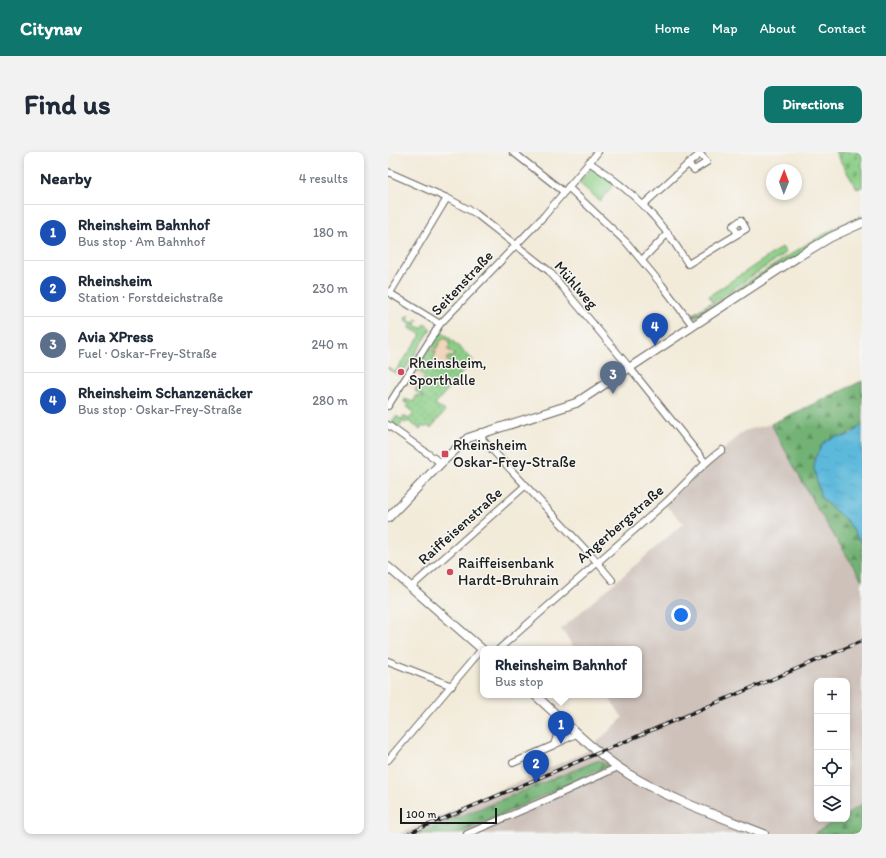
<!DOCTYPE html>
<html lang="en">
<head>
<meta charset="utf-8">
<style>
	:root { --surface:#fff; --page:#f2f2f3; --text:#1f2937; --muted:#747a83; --line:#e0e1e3; --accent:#0f766e }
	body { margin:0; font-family:Itim,sans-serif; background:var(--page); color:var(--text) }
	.controls { position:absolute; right:12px; bottom:12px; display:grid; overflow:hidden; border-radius:8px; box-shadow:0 2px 6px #0003 }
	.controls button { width:36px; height:36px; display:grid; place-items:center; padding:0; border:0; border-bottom:1px solid var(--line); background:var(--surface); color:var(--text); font:20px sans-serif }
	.compass { position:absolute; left:378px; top:12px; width:36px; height:36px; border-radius:50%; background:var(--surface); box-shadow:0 2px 6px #0003; rotate:1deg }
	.scale { position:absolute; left:12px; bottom:10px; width:97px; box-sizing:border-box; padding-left:4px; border:2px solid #1c1c1c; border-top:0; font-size:11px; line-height:14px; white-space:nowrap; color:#1c1c1c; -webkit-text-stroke:3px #f6f6f2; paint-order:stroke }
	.you { position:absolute; left:293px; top:463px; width:14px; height:14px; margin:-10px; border:3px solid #fff; border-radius:50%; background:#1a73e8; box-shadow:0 0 0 6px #1a73e833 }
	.badge { display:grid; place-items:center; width:26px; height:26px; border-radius:50%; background:var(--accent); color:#fff; font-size:13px; font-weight:700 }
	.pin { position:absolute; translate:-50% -33px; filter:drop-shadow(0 1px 2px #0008) }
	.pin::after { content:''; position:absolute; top:21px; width:14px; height:12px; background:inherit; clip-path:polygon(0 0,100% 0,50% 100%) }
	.popup { position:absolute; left:92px; top:494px; width:162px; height:52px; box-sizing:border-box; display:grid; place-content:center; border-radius:8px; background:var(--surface); filter:drop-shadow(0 1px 3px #0005); font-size:13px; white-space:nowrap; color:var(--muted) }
	.popup b { font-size:15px; color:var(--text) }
	.popup::after { content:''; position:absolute; left:50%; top:100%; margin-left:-8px; border:8px solid transparent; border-top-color:var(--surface) }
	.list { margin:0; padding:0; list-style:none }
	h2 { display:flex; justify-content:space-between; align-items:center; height:52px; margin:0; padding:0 16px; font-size:17px }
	h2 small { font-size:13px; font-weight:400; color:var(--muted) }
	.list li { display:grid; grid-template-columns:26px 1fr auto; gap:12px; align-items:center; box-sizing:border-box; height:56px; padding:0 16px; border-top:1px solid var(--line) }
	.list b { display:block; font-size:15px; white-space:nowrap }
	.list p { margin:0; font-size:13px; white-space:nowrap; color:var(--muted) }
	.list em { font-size:13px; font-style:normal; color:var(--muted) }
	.icon { flex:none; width:22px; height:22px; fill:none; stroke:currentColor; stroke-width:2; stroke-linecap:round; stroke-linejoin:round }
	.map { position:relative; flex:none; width:474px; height:682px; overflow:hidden; border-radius:8px }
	header { display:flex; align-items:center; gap:24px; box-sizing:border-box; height:56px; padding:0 20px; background:var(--accent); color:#fff }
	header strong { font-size:19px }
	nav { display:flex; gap:22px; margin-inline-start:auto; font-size:14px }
	.intro { display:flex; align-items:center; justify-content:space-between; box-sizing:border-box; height:96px; padding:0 24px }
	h1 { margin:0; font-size:28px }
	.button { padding:10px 18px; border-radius:8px; background:var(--accent); color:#fff; font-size:14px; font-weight:700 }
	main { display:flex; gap:24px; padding:0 24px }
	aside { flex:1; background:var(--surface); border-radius:8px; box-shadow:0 2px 6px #0003 }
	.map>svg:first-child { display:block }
</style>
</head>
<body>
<header>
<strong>Citynav</strong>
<nav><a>Home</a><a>Map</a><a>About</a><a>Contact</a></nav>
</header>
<div class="intro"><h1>Find us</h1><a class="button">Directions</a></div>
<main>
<aside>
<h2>Nearby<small>4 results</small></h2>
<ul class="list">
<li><span class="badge" style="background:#1a4fb4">1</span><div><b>Rheinsheim Bahnhof</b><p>Bus stop · Am Bahnhof</p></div><em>180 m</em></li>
<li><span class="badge" style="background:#1a4fb4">2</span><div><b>Rheinsheim</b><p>Station · Forstdeichstraße</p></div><em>230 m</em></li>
<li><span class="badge" style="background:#5c6f8a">3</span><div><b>Avia XPress</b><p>Fuel · Oskar-Frey-Straße</p></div><em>240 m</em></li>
<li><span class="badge" style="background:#1a4fb4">4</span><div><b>Rheinsheim Schanzenäcker</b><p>Bus stop · Oskar-Frey-Straße</p></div><em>280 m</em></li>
</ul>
</aside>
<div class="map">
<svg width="474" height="682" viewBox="0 0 474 682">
	<defs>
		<pattern id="forest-firs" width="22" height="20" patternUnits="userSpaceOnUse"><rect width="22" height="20" fill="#72b274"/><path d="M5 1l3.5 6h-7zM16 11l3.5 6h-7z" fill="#5d905e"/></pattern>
		<pattern id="cemetery-stones" width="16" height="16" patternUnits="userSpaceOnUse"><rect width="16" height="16" fill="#8dcf88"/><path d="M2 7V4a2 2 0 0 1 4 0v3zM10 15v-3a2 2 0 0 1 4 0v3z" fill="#79b175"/></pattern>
		<pattern id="garden-dots" width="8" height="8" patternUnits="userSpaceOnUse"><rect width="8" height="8" fill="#8dcf88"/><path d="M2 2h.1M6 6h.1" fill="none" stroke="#79b175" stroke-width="1.8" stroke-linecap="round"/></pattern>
		<pattern id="water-ripples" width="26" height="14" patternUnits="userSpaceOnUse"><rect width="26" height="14" fill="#5db9db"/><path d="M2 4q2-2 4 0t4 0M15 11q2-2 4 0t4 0" fill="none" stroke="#509ebb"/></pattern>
	</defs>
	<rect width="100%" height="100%" fill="#f6f6f2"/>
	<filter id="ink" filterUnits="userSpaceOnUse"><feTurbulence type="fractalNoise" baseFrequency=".025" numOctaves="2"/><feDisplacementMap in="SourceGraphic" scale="8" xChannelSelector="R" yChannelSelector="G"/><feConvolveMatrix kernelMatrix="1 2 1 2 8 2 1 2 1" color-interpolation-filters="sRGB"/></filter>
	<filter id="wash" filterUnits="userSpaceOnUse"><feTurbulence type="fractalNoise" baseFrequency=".012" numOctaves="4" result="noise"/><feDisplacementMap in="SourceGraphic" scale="16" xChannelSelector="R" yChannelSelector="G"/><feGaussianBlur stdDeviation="0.9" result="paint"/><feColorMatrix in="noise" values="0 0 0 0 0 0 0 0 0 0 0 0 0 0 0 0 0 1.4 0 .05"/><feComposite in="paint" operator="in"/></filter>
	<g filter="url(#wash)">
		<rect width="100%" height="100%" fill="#f3ebda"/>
		<path fill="#f1d5bd" d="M54,179L85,208L47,253L18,232Z"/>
		<path fill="#cec1ba" d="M383,272L427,353L474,428V652L459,662V529H429V667H450L426,682H71L220,615L211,608L29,682H11L198,600L235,566L219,543H251V497H187L173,477L296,371L276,352L356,279Z"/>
		<g fill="#8dcf88" stroke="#547652">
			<path d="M204,15L228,30L212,49L191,31Z"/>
			<path d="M474,64V68L308,165L304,166L419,92L449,75Z"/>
			<path d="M394,95L398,101L306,163L298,160L305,162L324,150L321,144Z"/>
			<path d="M20,163L22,164L20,166L21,169L25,171L28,167L30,168L27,171L30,175L34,176L37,172L42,176V179L16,219L13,217L11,221L12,224L0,217V215L7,220L33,183L22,176L23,173L18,169L17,166Z"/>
		</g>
		<g fill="url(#forest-firs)" stroke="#476748">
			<path d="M474,229V273L455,285L433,346L459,369L474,391V428L427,353L383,272Z"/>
			<path d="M211,608L220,614L71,682H29Z"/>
			<path d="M474,652V682H426L450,667H459V662Z"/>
		</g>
		<path fill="url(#cemetery-stones)" stroke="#547652" d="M447,0H474V35L469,37Z"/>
		<path fill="url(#garden-dots)" stroke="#547652" d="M54,179L85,208L47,252L57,259L43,276L39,274L37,276L35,274L32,277L20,269L18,271L15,269L11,276L4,270L8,264L13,267L16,264L21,267L26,261L23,259V257L18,255L20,252L16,250L17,247L25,250L29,243L35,246L36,245L27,239L37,224L28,218L42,196L48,200L45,208L52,216H57L61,211L58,207L60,205H65L67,203L59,197L62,193L59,187H54L48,197L43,194Z"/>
		<path fill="url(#water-ripples)" stroke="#3c6a7c" d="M474,273V391L459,369L433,346L426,317L427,306L436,290L449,284L455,285L463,282Z"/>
	</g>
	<g filter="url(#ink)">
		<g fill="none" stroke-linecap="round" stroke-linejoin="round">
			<g stroke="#67645e" stroke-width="8">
				<g id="street">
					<path d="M125,0L176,40"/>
					<path d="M201,10C246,40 272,66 300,112L358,77L353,68L345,74L350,82"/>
					<path d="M0,20L59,46L87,61L161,119L242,216L317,310"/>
					<path d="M180,35L239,91L274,133L305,174"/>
					<path d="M256,52L300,12L306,18L319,10L312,2L300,12"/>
					<path d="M254,108L280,81"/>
					<path d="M0,140L52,172"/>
					<path d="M2,141L59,46"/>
					<path d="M0,254L52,172L156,64L210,0"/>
					<path d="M0,273L53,311"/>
					<path d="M93,280L95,288L209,410L224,428"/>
					<path d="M23,435L138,333"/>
					<path d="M111,497L276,352C296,334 312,313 334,298"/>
					<path d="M0,509L64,534"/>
					<path d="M166,593L190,581"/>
					<path d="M0,608L94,497"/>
					<path d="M125,611L166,593L174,567"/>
					<path d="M79,682L158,648L230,615"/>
				</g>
			</g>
			<g stroke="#67645e" stroke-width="10">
				<g id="secondary">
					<path d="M0,366L53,311L80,286L188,251L411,104L443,85L474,71"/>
					<path d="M0,415L95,498"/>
					<path d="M147,543C177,570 207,601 242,623C283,648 331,664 376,682"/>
				</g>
			</g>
			<use href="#street" stroke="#fff" stroke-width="6"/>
			<use href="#secondary" stroke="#fff" stroke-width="8"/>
			<g stroke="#1c1c1c" stroke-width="3.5">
				<path id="rail" d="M19,682L474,489"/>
			</g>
			<use href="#rail" stroke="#f6f6f2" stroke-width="2" stroke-dasharray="6" stroke-linecap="butt"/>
		</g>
	</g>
	<g fill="#d1495b" stroke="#f6f6f2" stroke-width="1.5">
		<circle cx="13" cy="220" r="4"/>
		<rect x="53" y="298" width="8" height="8" rx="2"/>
		<circle cx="62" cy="420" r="4"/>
	</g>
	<g text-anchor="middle" stroke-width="3" stroke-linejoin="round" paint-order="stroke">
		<g font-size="15" fill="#1c1c1c" stroke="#f6f6f2">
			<text transform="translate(74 131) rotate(-47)" y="5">Seitenstraße</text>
			<text transform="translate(188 133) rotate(49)" y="5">Mühlweg</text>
			<text transform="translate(232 372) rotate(-41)" y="5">Angerbergstraße</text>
			<text transform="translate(72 374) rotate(-42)" y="5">Raiffeisenstraße</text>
		</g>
		<g font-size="15" fill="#1c1c1c" stroke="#f6f6f2" text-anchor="start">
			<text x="21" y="216">Rheinsheim,<tspan x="21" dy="17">Sporthalle</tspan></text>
			<text x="65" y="298">Rheinsheim<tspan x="65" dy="17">Oskar-Frey-Straße</tspan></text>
			<text x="70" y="416">Raiffeisenbank<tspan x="70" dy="17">Hardt-Bruhrain</tspan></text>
		</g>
	</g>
</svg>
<div class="controls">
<button>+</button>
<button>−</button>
<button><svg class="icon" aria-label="locate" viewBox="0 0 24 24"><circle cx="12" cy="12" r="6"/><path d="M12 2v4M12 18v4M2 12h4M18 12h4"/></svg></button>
<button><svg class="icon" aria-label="layers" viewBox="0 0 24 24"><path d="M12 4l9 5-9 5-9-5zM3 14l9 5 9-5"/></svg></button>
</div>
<svg class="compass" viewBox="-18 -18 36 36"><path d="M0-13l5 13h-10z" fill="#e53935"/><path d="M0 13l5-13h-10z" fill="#747a83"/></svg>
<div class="scale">100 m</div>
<div class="you"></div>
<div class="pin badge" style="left:173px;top:592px;background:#1a4fb4">1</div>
<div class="popup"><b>Rheinsheim Bahnhof</b>Bus stop</div>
<div class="pin badge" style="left:148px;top:631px;background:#1a4fb4">2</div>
<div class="pin badge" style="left:225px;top:242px;background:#5c6f8a">3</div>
<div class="pin badge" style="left:267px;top:194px;background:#1a4fb4">4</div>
</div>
</main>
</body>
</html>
